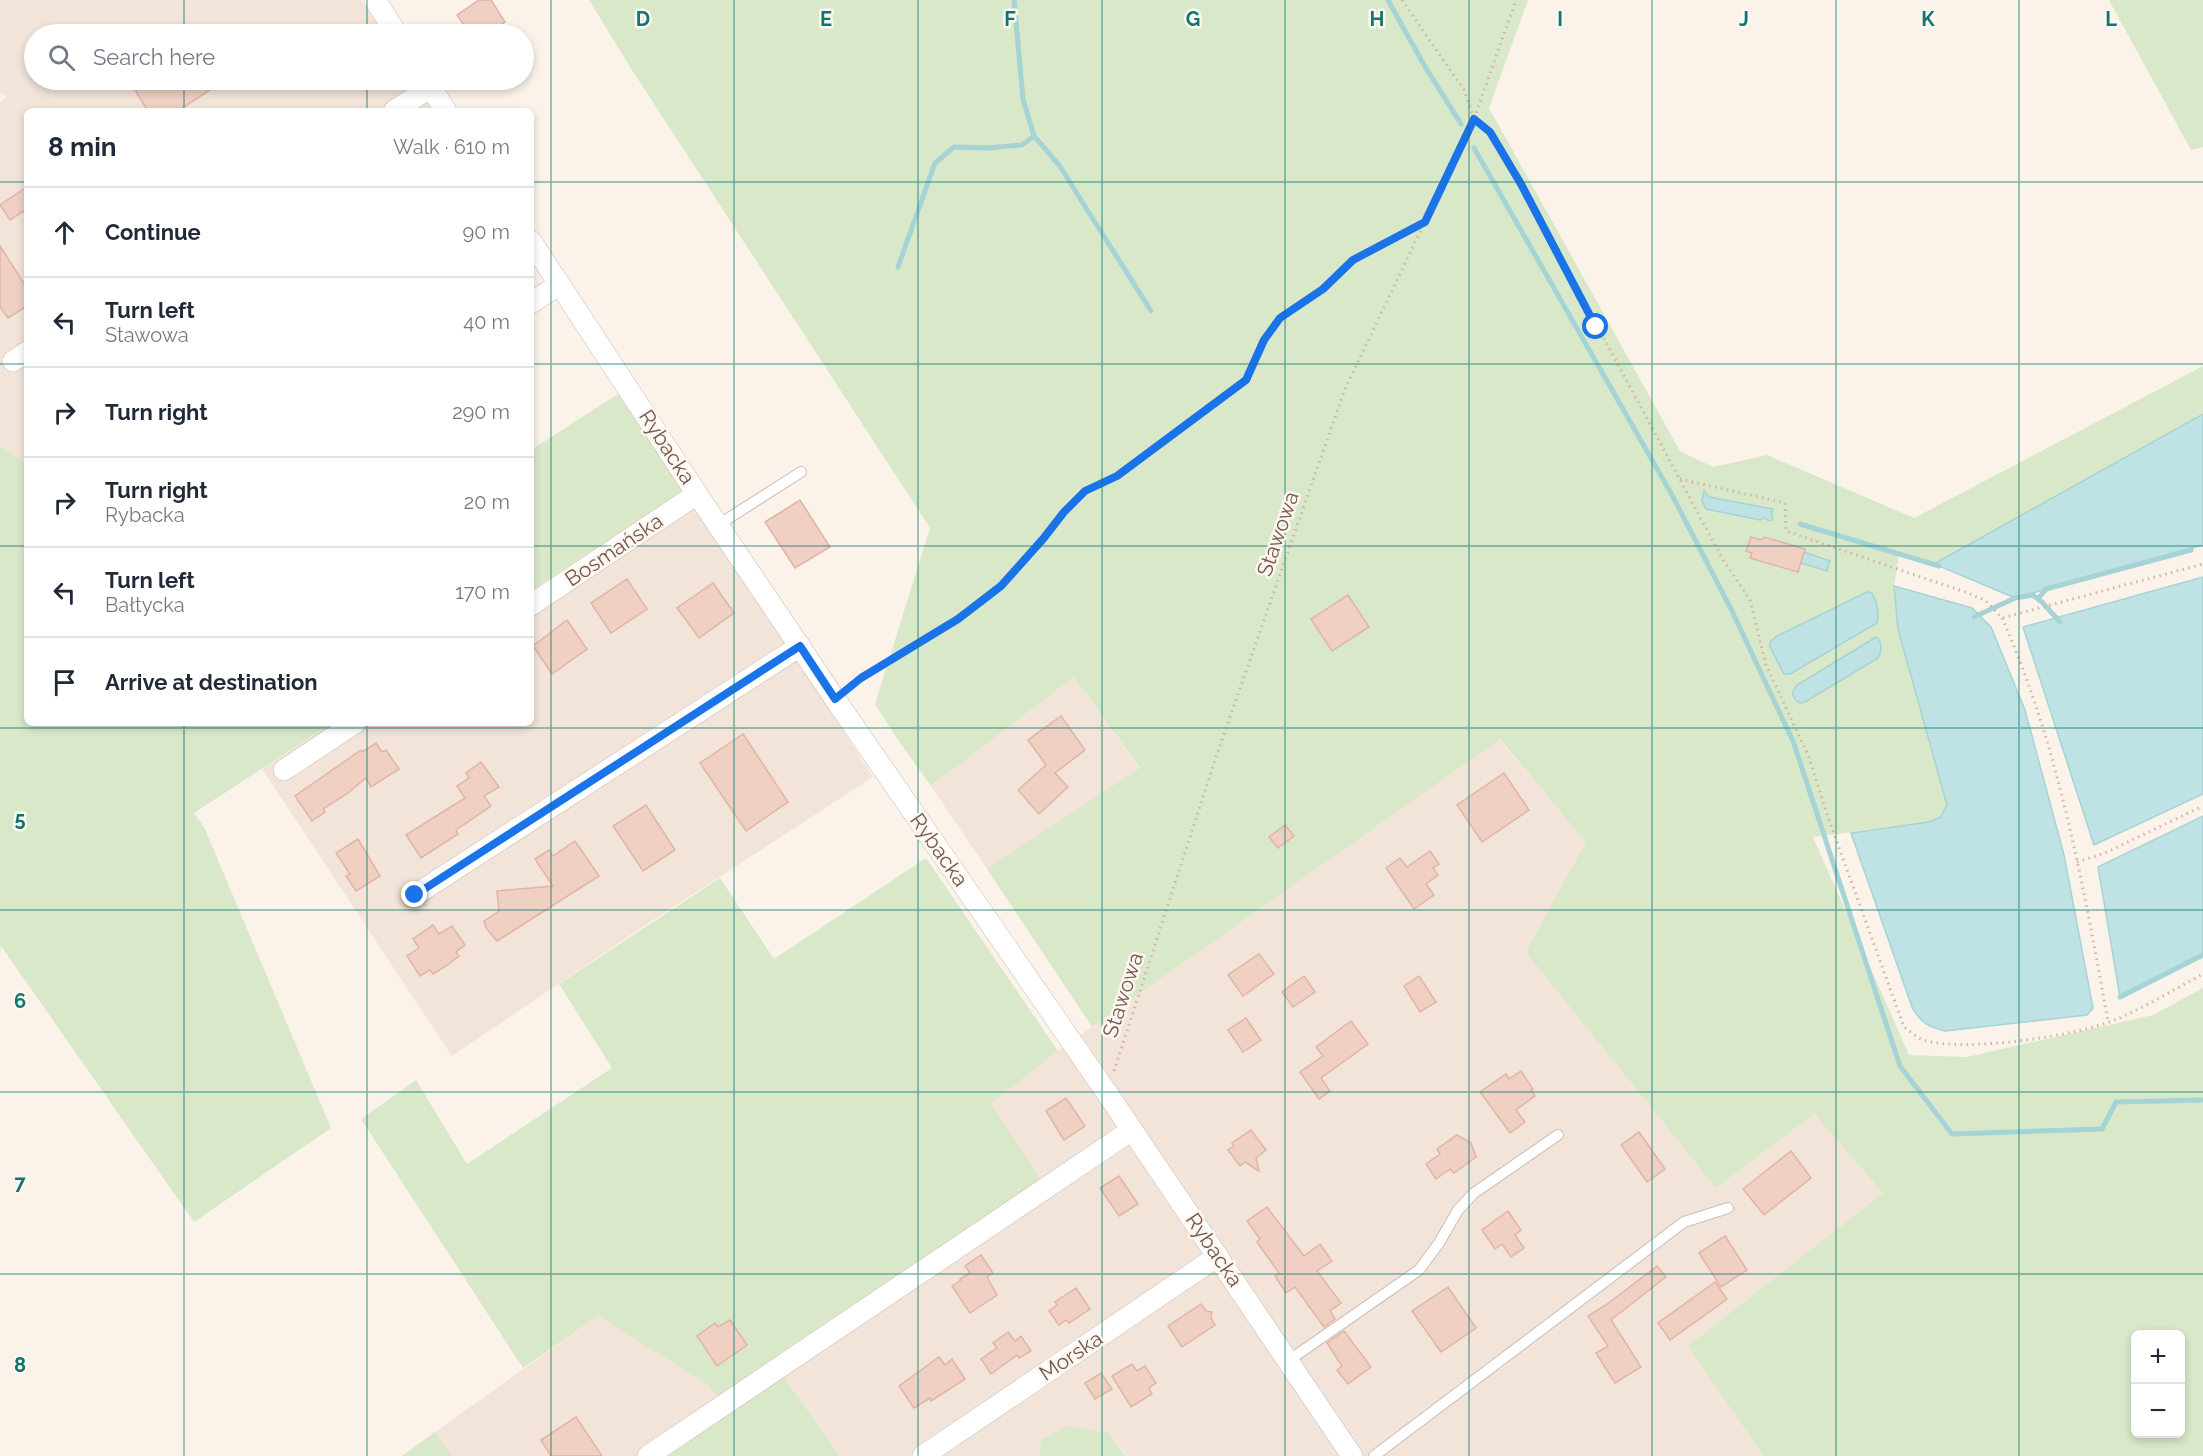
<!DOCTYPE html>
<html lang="en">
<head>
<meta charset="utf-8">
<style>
	:root { --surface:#fff; --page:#f2f2f3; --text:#1f2937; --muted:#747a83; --line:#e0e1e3 }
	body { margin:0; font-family:Raleway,sans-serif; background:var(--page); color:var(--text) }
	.controls { position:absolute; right:18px; bottom:18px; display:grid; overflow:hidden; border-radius:9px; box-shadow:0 3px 9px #0003 }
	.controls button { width:54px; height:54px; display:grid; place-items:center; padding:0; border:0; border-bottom:2px solid var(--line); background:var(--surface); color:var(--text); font:30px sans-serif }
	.stop { position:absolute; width:18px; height:18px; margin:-14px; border:4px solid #1a73e8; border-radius:50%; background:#fff }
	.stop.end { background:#1a73e8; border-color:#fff; box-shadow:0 2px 6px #0008 }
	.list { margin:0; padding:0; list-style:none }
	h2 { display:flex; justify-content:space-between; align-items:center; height:78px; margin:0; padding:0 24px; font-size:26px }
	h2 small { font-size:20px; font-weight:400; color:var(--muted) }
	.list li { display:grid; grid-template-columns:39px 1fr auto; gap:18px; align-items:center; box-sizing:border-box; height:90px; padding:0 24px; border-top:2px solid var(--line) }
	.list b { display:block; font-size:22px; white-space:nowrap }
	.list p { margin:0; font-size:20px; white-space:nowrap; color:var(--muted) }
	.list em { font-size:20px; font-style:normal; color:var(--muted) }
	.icon { flex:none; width:33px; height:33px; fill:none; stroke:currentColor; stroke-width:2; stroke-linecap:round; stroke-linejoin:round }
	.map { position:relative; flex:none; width:2203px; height:1456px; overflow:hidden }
	.search { position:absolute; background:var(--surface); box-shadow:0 3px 9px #0003; left:24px; top:24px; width:510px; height:66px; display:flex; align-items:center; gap:15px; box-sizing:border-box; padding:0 21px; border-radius:33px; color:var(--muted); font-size:22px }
	.panel { position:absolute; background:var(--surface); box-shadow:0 3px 9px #0003; left:24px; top:108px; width:510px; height:618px; border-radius:9px }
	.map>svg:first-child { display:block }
</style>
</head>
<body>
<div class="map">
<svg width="2203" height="1456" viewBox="0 0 2203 1456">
	<rect width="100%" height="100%" fill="#fbf3ea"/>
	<g fill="#f2e4d9">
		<path d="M0,0H361L384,34H34V80H414L435,111H27V463L0,446V102L7,97L0,92Z"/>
		<path d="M687,489L873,777L638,930L452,1056L262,769L332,723H531V592Z"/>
		<path d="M1074,677L1140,769L987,869L931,786Z"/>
		<path d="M1499,739L1587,842L1527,952L1716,1188L1814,1114L1883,1193L1688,1346L1763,1456H1126L1109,1433L1075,1456H839L783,1375L1050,1194L990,1103L1058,1051Z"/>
		<path d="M598,1316L708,1385L728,1411L661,1456H452L435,1432Z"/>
	</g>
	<g fill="#d9e8c9" fill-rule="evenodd">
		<path d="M589,0H1528L1489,108L1680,451L1713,467L1767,455L1914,518L2203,366V414L1934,564L1899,554L1894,586L1898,629L1947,805L1941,817L1929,822L1813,837L1909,1055L1967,1057L2153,1015L2203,988V1456H1763L1688,1346L1883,1193L1814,1114L1716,1188L1526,952L1586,842L1500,739L1092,1027L987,869L1140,768L1074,677L931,786L894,734L875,704L930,528L632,70ZM2136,1334H2180V1434H2136Z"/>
		<path d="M2109,0H2203V147L2191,150Z"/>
		<path d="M621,392L687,489L531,591V450Z"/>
		<path d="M0,446L27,463V723H332L194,813L204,827L331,1128L194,1222L1,946L0,954Z"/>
		<path d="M926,858L1058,1051L991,1103L1050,1194L783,1375L839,1456H661L728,1410L708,1385L598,1316L523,1368L361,1119L416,1080L467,1164L612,1068L559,984L720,878L774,959Z"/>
		<path d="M1068,1426L1109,1433L1125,1456H1040L1041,1440Z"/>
		<path d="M435,1432L452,1456H402Z"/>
	</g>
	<g fill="#bfe3e4" stroke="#a6d3d5" stroke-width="1.5">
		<path d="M2203,414V545L2015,598L1934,564Z"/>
		<path d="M1704,491L1709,497L1773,509L1771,515L1773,516L1772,520L1769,521L1765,518L1760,520L1706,509L1702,501Z"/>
		<path d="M1804,552L1830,561L1827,571L1801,563Z"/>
		<path d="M2203,577V794L2094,845L2023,627Z"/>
		<path d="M1894,586L1972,608L1991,627L2025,710L2064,855L2093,1008L2087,1015L1945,1031C1928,1027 1920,1022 1912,1007L1851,833L1929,822L1941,817L1947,805L1898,629Z"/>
		<path d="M1867,592L1872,593C1877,602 1879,613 1877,623L1790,674H1784L1770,647V642L1777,636Z"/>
		<path d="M1876,637C1883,643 1882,650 1878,658L1805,702L1800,703C1791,698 1791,692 1797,685Z"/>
		<path d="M2203,816V953L2120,997L2098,867Z"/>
	</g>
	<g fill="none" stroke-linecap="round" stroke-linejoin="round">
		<g stroke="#a6d3d5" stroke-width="5">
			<path d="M1014,0L1023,99L1034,136L1059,165L1151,311"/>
			<path d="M1388,0L1424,65L1461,124"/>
			<path d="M1474,148L1672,495L1732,611L1793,741L1900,1066L1952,1134L2102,1129L2116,1102L2203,1100"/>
			<path d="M898,267L935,163L954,147L988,148L1022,145L1034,136"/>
			<path d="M1800,524L1939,566"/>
			<path d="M2038,599L2046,589L2191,550"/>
			<path d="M1974,617L2015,598L2033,595L2042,602L2060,622"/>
			<path d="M2120,997L2203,955"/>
		</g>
	</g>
	<g fill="#efd0c3" stroke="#e0b5a5" stroke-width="1.5">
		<path d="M479,0H491L505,22L486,34H470L457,15Z"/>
		<path d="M151,80H225L178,111H148L135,90Z"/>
		<path d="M27,187V209L10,220L0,205Z"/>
		<path d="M0,246L27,288V306L8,318L0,307Z"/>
		<path d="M800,500L830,547L795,568L765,522Z"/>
		<path d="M1751,537L1762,540L1764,537L1805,549L1798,572L1750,558L1752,553L1746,551Z"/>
		<path d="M627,579L647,609L611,633L591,603Z"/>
		<path d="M713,583L734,613L699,638L677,608Z"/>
		<path d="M1348,595L1369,627L1332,651L1311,619Z"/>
		<path d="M567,620L587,649L552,674L533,646Z"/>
		<path d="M1061,716L1085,750L1055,773L1068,787L1039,814L1018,790L1046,765L1028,740Z"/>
		<path d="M743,734L788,802L746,831L700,763Z"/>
		<path d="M376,743L382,752L386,750L399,769L371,787L366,778L348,793L323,809L325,812L312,821L295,796L361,750L362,752Z"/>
		<path d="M481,762L499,787L484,796L491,806L456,830L458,834L421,858L406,835L465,798L457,786L469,778L466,773Z"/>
		<path d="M1504,773L1529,810L1482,842L1457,805Z"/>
		<path d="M646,805L675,850L643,871L613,826Z"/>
		<path d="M1285,825L1294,836L1278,848L1269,837Z"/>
		<path d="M358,839L380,876L356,891L346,876L350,874L336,853Z"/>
		<path d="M575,841L599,876L497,941L486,928L484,921L499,911L497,891L553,886L535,859L549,850L553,856Z"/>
		<path d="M1430,851L1439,864L1433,868L1438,875L1426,884L1434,895L1414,909L1386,868L1400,858L1407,867Z"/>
		<path d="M433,925L439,934L452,926L465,945L456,952L459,956L446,966L433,974L430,970L420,976L407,956L419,948L413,939Z"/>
		<path d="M1259,954L1274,974L1243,996L1228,975Z"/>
		<path d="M1304,976L1315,992L1293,1007L1282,992Z"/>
		<path d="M1419,976L1436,1002L1420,1012L1404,986Z"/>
		<path d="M1246,1018L1261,1040L1243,1052L1228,1030Z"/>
		<path d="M1351,1021L1368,1044L1321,1078L1330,1091L1319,1099L1300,1072L1323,1056L1316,1047Z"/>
		<path d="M1521,1071L1533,1089H1531L1535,1096L1516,1110L1525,1122L1510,1133L1480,1092L1506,1074L1509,1079Z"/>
		<path d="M1066,1098L1085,1126L1064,1140L1046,1111Z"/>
		<path d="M1251,1130L1266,1150L1256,1158L1259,1171L1245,1162L1240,1166L1228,1150L1234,1146L1232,1143Z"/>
		<path d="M1639,1132L1665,1169L1647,1182L1621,1145Z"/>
		<path d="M1457,1135L1471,1143L1476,1157L1454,1173L1450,1169L1436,1179L1426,1164L1440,1154L1437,1149Z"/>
		<path d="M1791,1151L1811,1178L1764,1215L1743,1189Z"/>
		<path d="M1119,1176L1138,1204L1119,1216L1100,1188Z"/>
		<path d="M1267,1207L1304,1256L1320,1244L1332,1261L1317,1271L1341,1303L1330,1311L1335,1319L1324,1327L1295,1287L1286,1293L1275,1276L1279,1273L1257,1242L1260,1239L1247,1221Z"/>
		<path d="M1508,1211L1521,1230L1515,1235L1524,1248L1511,1257L1502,1244L1495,1249L1482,1230Z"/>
		<path d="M1725,1236L1747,1270L1721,1287L1699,1253Z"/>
		<path d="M981,1255L993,1273L987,1277L997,1295L970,1313L952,1286L961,1280L960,1279L970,1273L965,1266Z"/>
		<path d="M1657,1266L1666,1277L1611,1320L1641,1367L1615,1383L1596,1353L1608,1346L1588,1316L1606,1305Z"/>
		<path d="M1715,1282L1727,1299L1670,1340L1658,1323Z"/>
		<path d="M1448,1287L1476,1328L1441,1352L1412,1311Z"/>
		<path d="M1076,1288L1090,1309L1069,1323L1066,1320L1059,1325L1049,1311L1057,1305L1055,1302Z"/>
		<path d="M1201,1304L1206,1311L1212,1312L1211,1318L1215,1325L1182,1347L1168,1326Z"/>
		<path d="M730,1320L747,1345L717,1366L697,1336L715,1323L718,1327Z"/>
		<path d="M1344,1331L1371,1367L1348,1384L1337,1370L1342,1366L1327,1343Z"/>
		<path d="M1008,1332L1015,1341L1021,1336L1031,1351L1019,1358L1017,1355L991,1374L981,1359L997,1348L993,1343Z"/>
		<path d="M939,1357L945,1365L952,1359L965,1379L931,1401L930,1398L914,1408L899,1386Z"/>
		<path d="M1132,1364L1137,1371L1145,1366L1156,1383L1149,1388L1152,1394L1131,1407L1112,1376Z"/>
		<path d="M1101,1373L1112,1389L1095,1399L1085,1383Z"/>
		<path d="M576,1417L602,1456H551L541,1440Z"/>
	</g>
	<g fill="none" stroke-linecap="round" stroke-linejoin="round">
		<g stroke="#cfbcb3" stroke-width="12">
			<g id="lane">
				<path d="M718,525L801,472"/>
				<path d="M1288,1361L1419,1270L1439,1243L1458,1210L1474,1193L1558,1135"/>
				<path d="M1374,1456L1684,1222L1728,1208"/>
			</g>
		</g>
		<g stroke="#cfbcb3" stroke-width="22">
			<g id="street">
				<path d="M375,0L397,34"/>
				<path d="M426,80L446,111"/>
				<path d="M394,111L431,87"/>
				<path d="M531,241L697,494L835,699L1107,1093L1352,1456"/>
				<path d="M531,303L560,284"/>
				<path d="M13,361L27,352"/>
				<path d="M531,605L697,494"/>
				<path d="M284,770L355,723"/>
				<path d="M415,895L800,646"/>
				<path d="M648,1456L1132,1130"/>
				<path d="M923,1456L1218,1256"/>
			</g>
		</g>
		<g stroke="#d4b3a6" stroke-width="3" stroke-dasharray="1.5 4.5" stroke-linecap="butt">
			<path d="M1402,0L1464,90L1474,119L1490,132L1521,184L1722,558L1750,600L1766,665L1808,755L1829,820L1904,1027C1910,1031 1916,1037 1923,1040C1964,1053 2078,1036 2117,1019C2147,1006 2175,989 2203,974"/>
			<path d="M1680,479L1785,503L1786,531L1968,593L1986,601L2002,618L2203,564"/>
			<path d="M2002,618C2059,746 2083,885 2108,1021"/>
			<path d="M850,687L861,678L958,619L1001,586L1043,539L1064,512L1085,491L1117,476L1246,380L1264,340L1280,318L1323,289L1353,260L1423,223"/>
			<path d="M2077,862L2105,853L2203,806"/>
			<path d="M1114,1071L1216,757L1345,389L1474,119L1516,0"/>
		</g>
		<use href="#lane" stroke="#fff" stroke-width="10"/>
		<use href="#street" stroke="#fff" stroke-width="21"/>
	</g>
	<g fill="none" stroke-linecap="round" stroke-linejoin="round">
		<path stroke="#1a73e8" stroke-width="8" d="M415,895L800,646L835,699L861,678L958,619L1001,586L1043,539L1064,512L1085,491L1117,476L1246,380L1264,340L1280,318L1323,289L1353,260L1425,222L1474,119L1490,132L1521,184L1596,327"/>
	</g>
	<path fill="none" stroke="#0f766e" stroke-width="1.5" stroke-opacity="0.55" d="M184,0V34M367,0V34M551,0V1456M734,0V1456M918,0V1456M1102,0V1456M1285,0V1456M1469,0V1456M1652,0V1456M1836,0V1456M2019,0V1456M184,80V111M367,80V111M0,182H27M531,182H2203M0,364H27M531,364H2203M0,546H27M531,546H2203M184,723V1456M367,723V1456M0,728H2203M0,910H2203M0,1092H2203M0,1274H2203"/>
	<g text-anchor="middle" stroke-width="5" stroke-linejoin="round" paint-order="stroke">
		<g font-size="21" fill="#74584f" stroke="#fef7f0">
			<text transform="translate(667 447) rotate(57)" y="7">Rybacka</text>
			<text transform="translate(1278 534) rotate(-71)" y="7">Stawowa</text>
			<text transform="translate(614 550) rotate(-34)" y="7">Bosmańska</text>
			<text transform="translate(939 850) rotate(55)" y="7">Rybacka</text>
			<text transform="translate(1123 995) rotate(-72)" y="7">Stawowa</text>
			<text transform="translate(1214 1250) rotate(56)" y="7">Rybacka</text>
			<text transform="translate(1071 1356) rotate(-34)" y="7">Morska</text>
		</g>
	</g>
	<g font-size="20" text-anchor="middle" font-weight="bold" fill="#0f766e" stroke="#fef7f0" stroke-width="5" stroke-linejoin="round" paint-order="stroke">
		<text x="643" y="26">D</text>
		<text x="826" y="26">E</text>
		<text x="1010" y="26">F</text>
		<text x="1193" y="26">G</text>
		<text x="1377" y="26">H</text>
		<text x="1560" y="26">I</text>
		<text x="1744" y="26">J</text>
		<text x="1928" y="26">K</text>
		<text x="2111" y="26">L</text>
		<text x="20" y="826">5</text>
		<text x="20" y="1008">6</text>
		<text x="20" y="1190">7</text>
		<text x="20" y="1372">8</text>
	</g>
</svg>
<div class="controls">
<button>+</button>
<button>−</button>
</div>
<div class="stop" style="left:1596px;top:327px"></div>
<div class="stop end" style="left:415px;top:895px"></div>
<div class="search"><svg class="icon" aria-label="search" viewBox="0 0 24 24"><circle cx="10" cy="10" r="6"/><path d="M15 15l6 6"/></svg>Search here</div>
<section class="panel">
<h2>8 min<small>Walk · 610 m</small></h2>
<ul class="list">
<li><svg class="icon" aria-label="ahead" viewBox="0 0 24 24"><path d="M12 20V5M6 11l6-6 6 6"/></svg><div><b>Continue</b></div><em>90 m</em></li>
<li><svg class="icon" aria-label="left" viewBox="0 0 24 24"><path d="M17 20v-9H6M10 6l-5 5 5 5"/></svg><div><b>Turn left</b><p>Stawowa</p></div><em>40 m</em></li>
<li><svg class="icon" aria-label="right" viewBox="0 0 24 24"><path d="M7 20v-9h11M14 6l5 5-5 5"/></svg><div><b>Turn right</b></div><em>290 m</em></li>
<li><svg class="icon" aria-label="right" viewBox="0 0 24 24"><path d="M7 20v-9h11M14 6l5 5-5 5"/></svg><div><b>Turn right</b><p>Rybacka</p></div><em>20 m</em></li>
<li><svg class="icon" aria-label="left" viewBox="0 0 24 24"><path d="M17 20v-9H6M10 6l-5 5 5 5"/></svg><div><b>Turn left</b><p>Bałtycka</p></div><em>170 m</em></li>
<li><svg class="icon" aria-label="arrive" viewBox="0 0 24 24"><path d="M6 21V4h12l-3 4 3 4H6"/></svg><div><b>Arrive at destination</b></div></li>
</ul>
</section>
</div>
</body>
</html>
